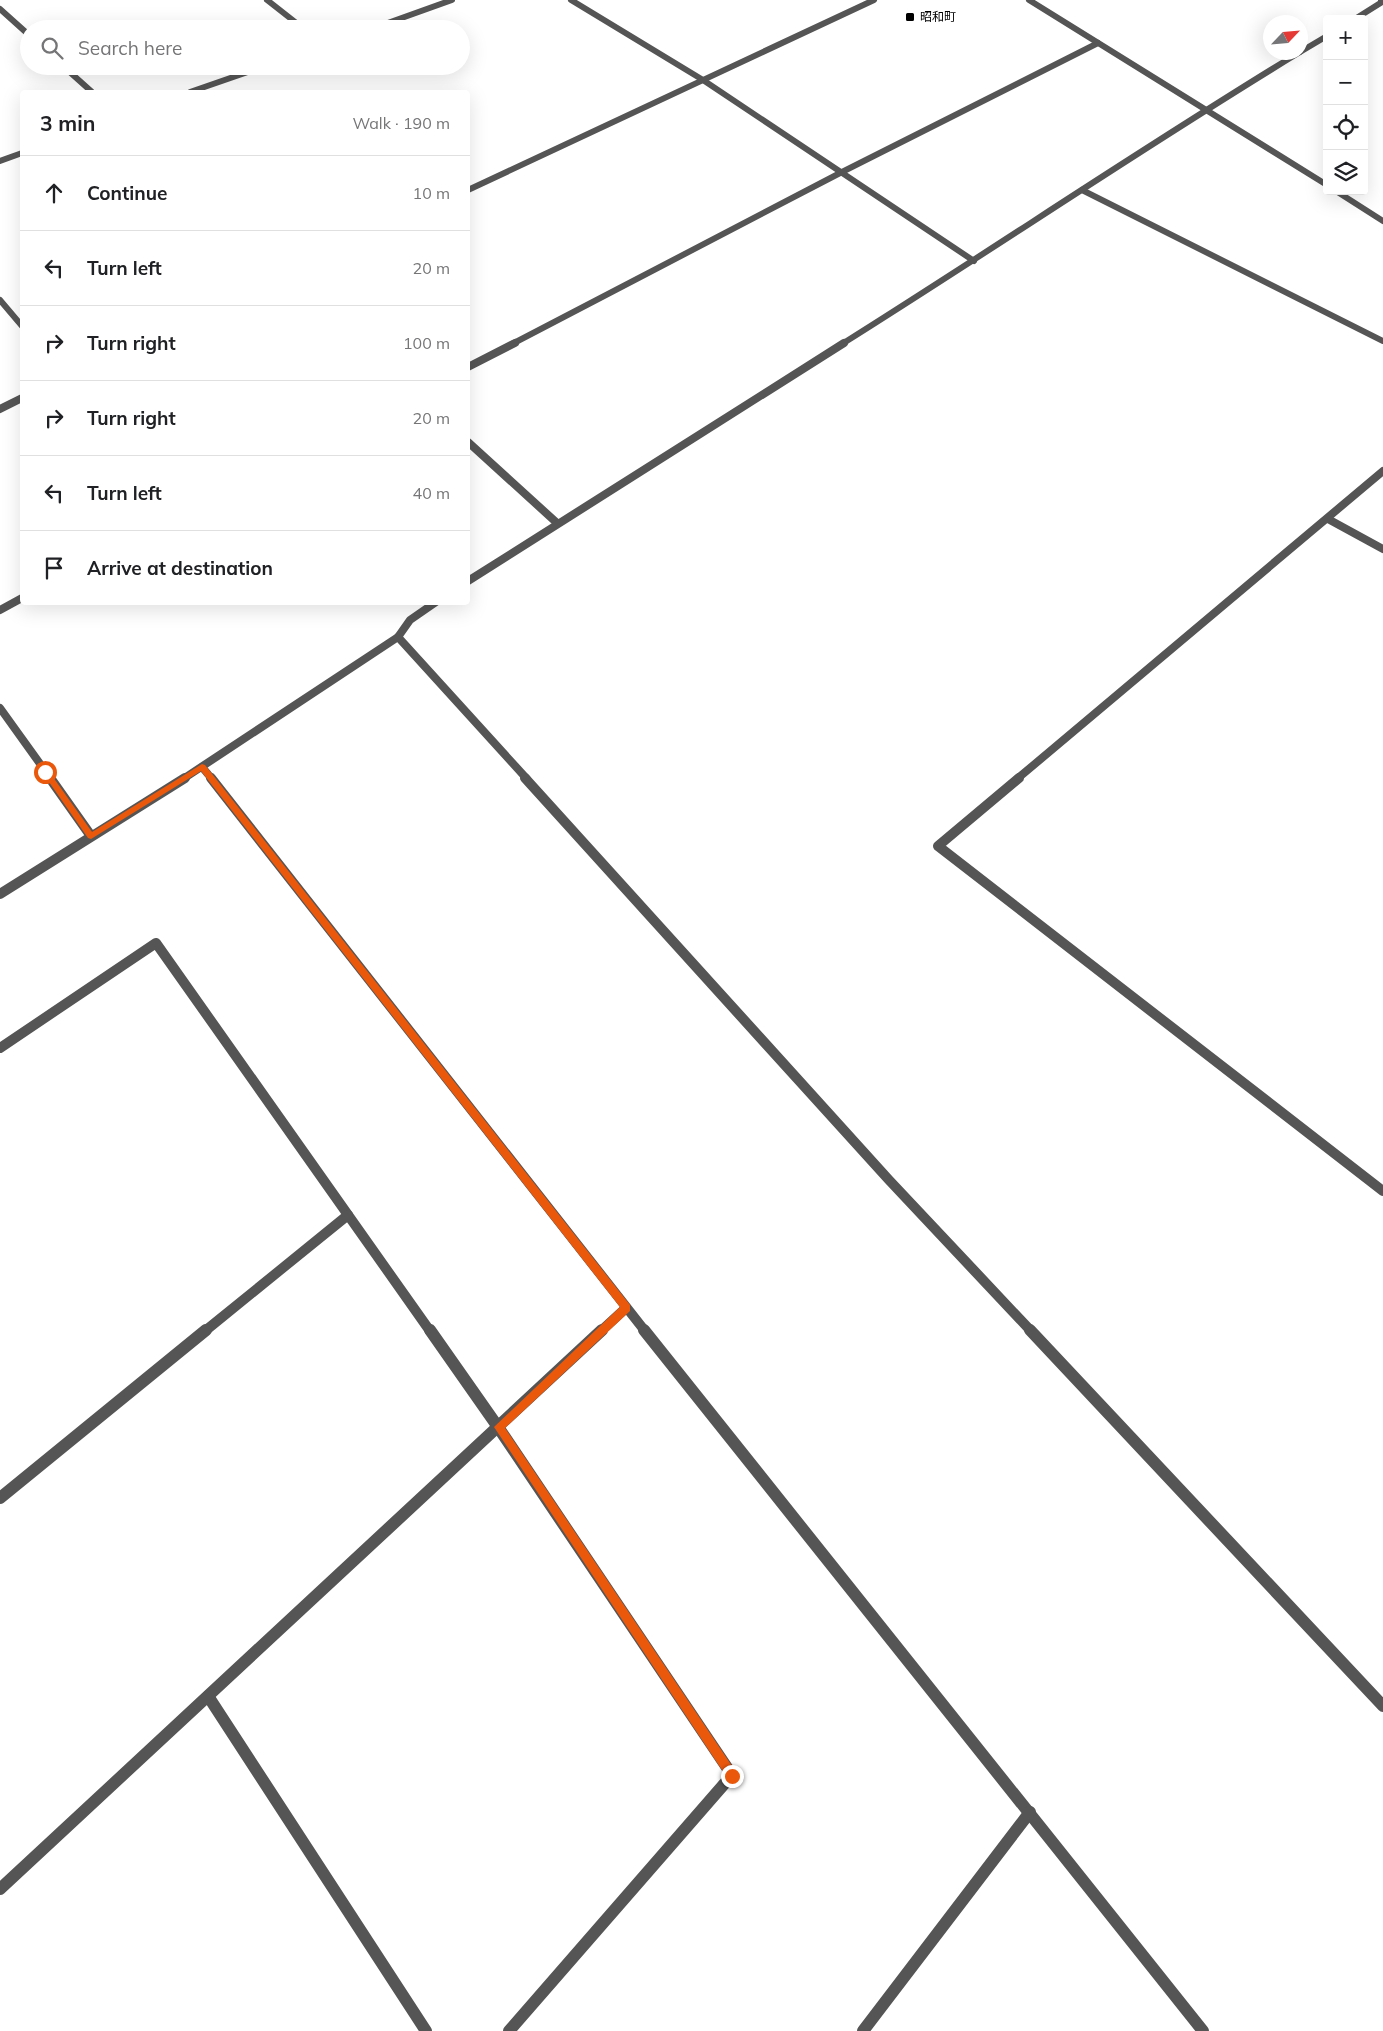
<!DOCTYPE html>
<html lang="en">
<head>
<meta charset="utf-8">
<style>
	:root { --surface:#fff; --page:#f2f2f2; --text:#202124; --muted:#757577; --line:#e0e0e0 }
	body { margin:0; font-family:Mulish,"Noto Sans JP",sans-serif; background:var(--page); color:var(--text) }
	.controls { position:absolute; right:15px; top:15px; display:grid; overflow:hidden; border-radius:5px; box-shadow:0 5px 20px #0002 }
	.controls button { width:45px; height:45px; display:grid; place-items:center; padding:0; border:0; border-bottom:1px solid var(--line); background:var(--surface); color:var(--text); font:25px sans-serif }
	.compass { position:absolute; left:1263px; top:15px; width:45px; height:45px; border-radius:50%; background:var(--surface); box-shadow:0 5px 20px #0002; rotate:64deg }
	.stop { position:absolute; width:15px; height:15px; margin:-11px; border:4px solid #ea580c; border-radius:50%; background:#fff }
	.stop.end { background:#ea580c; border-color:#fff; box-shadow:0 1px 5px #0008 }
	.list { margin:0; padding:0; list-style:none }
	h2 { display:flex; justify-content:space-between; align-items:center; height:65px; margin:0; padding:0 20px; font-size:21px }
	h2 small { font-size:16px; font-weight:400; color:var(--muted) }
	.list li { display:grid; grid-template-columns:32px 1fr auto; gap:15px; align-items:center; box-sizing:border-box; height:75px; padding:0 20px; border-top:1px solid var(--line) }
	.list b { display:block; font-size:19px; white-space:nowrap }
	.list em { font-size:16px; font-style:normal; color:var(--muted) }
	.icon { flex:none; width:28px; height:28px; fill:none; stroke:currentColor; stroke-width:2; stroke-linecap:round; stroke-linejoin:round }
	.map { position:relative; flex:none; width:1383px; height:2031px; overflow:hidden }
	.search { position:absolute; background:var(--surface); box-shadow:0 5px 20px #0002; left:20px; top:20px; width:450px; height:55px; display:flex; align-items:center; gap:12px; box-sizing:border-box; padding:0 18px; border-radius:28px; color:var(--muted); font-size:19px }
	.panel { position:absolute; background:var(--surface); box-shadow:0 5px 20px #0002; left:20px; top:90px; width:450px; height:515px; border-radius:5px }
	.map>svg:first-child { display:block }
</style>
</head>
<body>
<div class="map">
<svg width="1383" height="2031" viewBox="0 0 1383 2031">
	<rect width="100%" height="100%" fill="#fff"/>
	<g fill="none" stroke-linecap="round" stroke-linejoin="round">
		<g stroke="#555" stroke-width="8">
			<path d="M1328,519L1383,549"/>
			<path d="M1017,779L1383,471"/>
		</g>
		<path stroke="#555" stroke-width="10" d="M1019,778L938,846L1383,1191"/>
		<g stroke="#555" stroke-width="6">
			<path d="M267,0L304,29"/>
			<path d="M571,0L703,80L974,261"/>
			<path d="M0,9L29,35"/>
			<path d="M1355,19L1382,2L1381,0"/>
			<path d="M371,29L452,0"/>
			<path d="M1300,52L1327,36"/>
			<path d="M63,66L92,92"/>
			<path d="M190,92L265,66"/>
			<path d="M0,161L22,153"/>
			<path d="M1082,190L1383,341"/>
			<path d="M0,300L22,326"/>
			<path d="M512,344L842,172L1098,43"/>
			<path d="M842,344C995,248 1145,146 1300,52"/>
		</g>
		<g stroke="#555" stroke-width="8">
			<path d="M468,367L515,343"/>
			<path d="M468,442L557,523"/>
			<path d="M468,581L844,343"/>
			<path d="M0,610L22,598"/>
			<path d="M398,637L527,779"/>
			<path d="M0,708L51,779"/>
			<path d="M202,767L212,779"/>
			<path d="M183,779L398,637L410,620L436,602"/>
		</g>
		<g stroke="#555" stroke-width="10">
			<path d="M50,778L91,836"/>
			<path d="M211,778L645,1331"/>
			<path d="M525,778L889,1180L1031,1331"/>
			<path d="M0,894L185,778"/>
			<path d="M0,1048L156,943L430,1331"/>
			<path d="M205,1331L348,1215"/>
			<path d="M601,1331L626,1308"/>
		</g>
		<g stroke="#555" stroke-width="12">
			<path d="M430,1330L498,1427L732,1775L509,2031"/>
			<path d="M644,1330L1203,2031"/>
			<path d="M1030,1330L1383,1706"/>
			<path d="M0,1498L206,1330"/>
			<path d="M208,1696L426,2031"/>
			<path d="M0,1889L602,1330"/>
			<path d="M863,2031L1030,1812"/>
		</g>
		<g stroke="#555" stroke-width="6">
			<path d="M1029,0L1327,185"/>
			<path d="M468,190L874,0"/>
			<path d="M1336,191L1383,221"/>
		</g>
		<path stroke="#555" stroke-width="8" d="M0,409L22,398"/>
	</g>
	<path fill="#ea580c" d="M202,764L205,765L630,1305V1311L505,1428L736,1772L737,1776L736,1779L732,1781L728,1779L494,1427L620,1307L201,771L91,839L88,838L42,772L43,770H48L92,832Z"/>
	<rect fill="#000" stroke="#fff" stroke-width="2" x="905" y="12" width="10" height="10" rx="2.5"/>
	<g text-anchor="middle" stroke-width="4" stroke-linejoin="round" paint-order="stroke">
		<g font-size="12" fill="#000" stroke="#fff" text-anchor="start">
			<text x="920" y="21">昭和町</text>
		</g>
	</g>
</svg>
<div class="controls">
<button>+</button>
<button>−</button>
<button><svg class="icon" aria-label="locate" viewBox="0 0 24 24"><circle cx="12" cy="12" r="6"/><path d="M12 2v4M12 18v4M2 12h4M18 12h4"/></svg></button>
<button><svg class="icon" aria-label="layers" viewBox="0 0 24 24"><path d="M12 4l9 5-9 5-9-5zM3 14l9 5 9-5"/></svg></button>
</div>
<svg class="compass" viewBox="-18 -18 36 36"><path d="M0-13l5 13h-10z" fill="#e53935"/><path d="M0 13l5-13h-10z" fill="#757577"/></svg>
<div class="stop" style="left:45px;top:772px"></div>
<div class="stop end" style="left:732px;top:1776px"></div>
<div class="search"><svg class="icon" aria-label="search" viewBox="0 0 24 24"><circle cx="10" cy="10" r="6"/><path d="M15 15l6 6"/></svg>Search here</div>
<section class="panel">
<h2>3 min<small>Walk · 190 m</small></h2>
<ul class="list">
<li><svg class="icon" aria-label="ahead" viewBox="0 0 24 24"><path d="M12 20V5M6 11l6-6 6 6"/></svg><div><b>Continue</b></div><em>10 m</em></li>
<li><svg class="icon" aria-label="left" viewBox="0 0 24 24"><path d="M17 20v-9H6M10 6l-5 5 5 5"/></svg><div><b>Turn left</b></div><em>20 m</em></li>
<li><svg class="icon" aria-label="right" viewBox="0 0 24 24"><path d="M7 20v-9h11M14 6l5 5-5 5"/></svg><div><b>Turn right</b></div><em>100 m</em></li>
<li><svg class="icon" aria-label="right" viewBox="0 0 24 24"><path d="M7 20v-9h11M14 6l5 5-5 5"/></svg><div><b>Turn right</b></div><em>20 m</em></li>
<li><svg class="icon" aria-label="left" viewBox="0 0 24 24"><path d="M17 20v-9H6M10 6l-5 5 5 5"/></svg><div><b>Turn left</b></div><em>40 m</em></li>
<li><svg class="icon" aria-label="arrive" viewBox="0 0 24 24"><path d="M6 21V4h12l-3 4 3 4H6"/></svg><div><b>Arrive at destination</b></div></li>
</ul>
</section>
</div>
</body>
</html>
